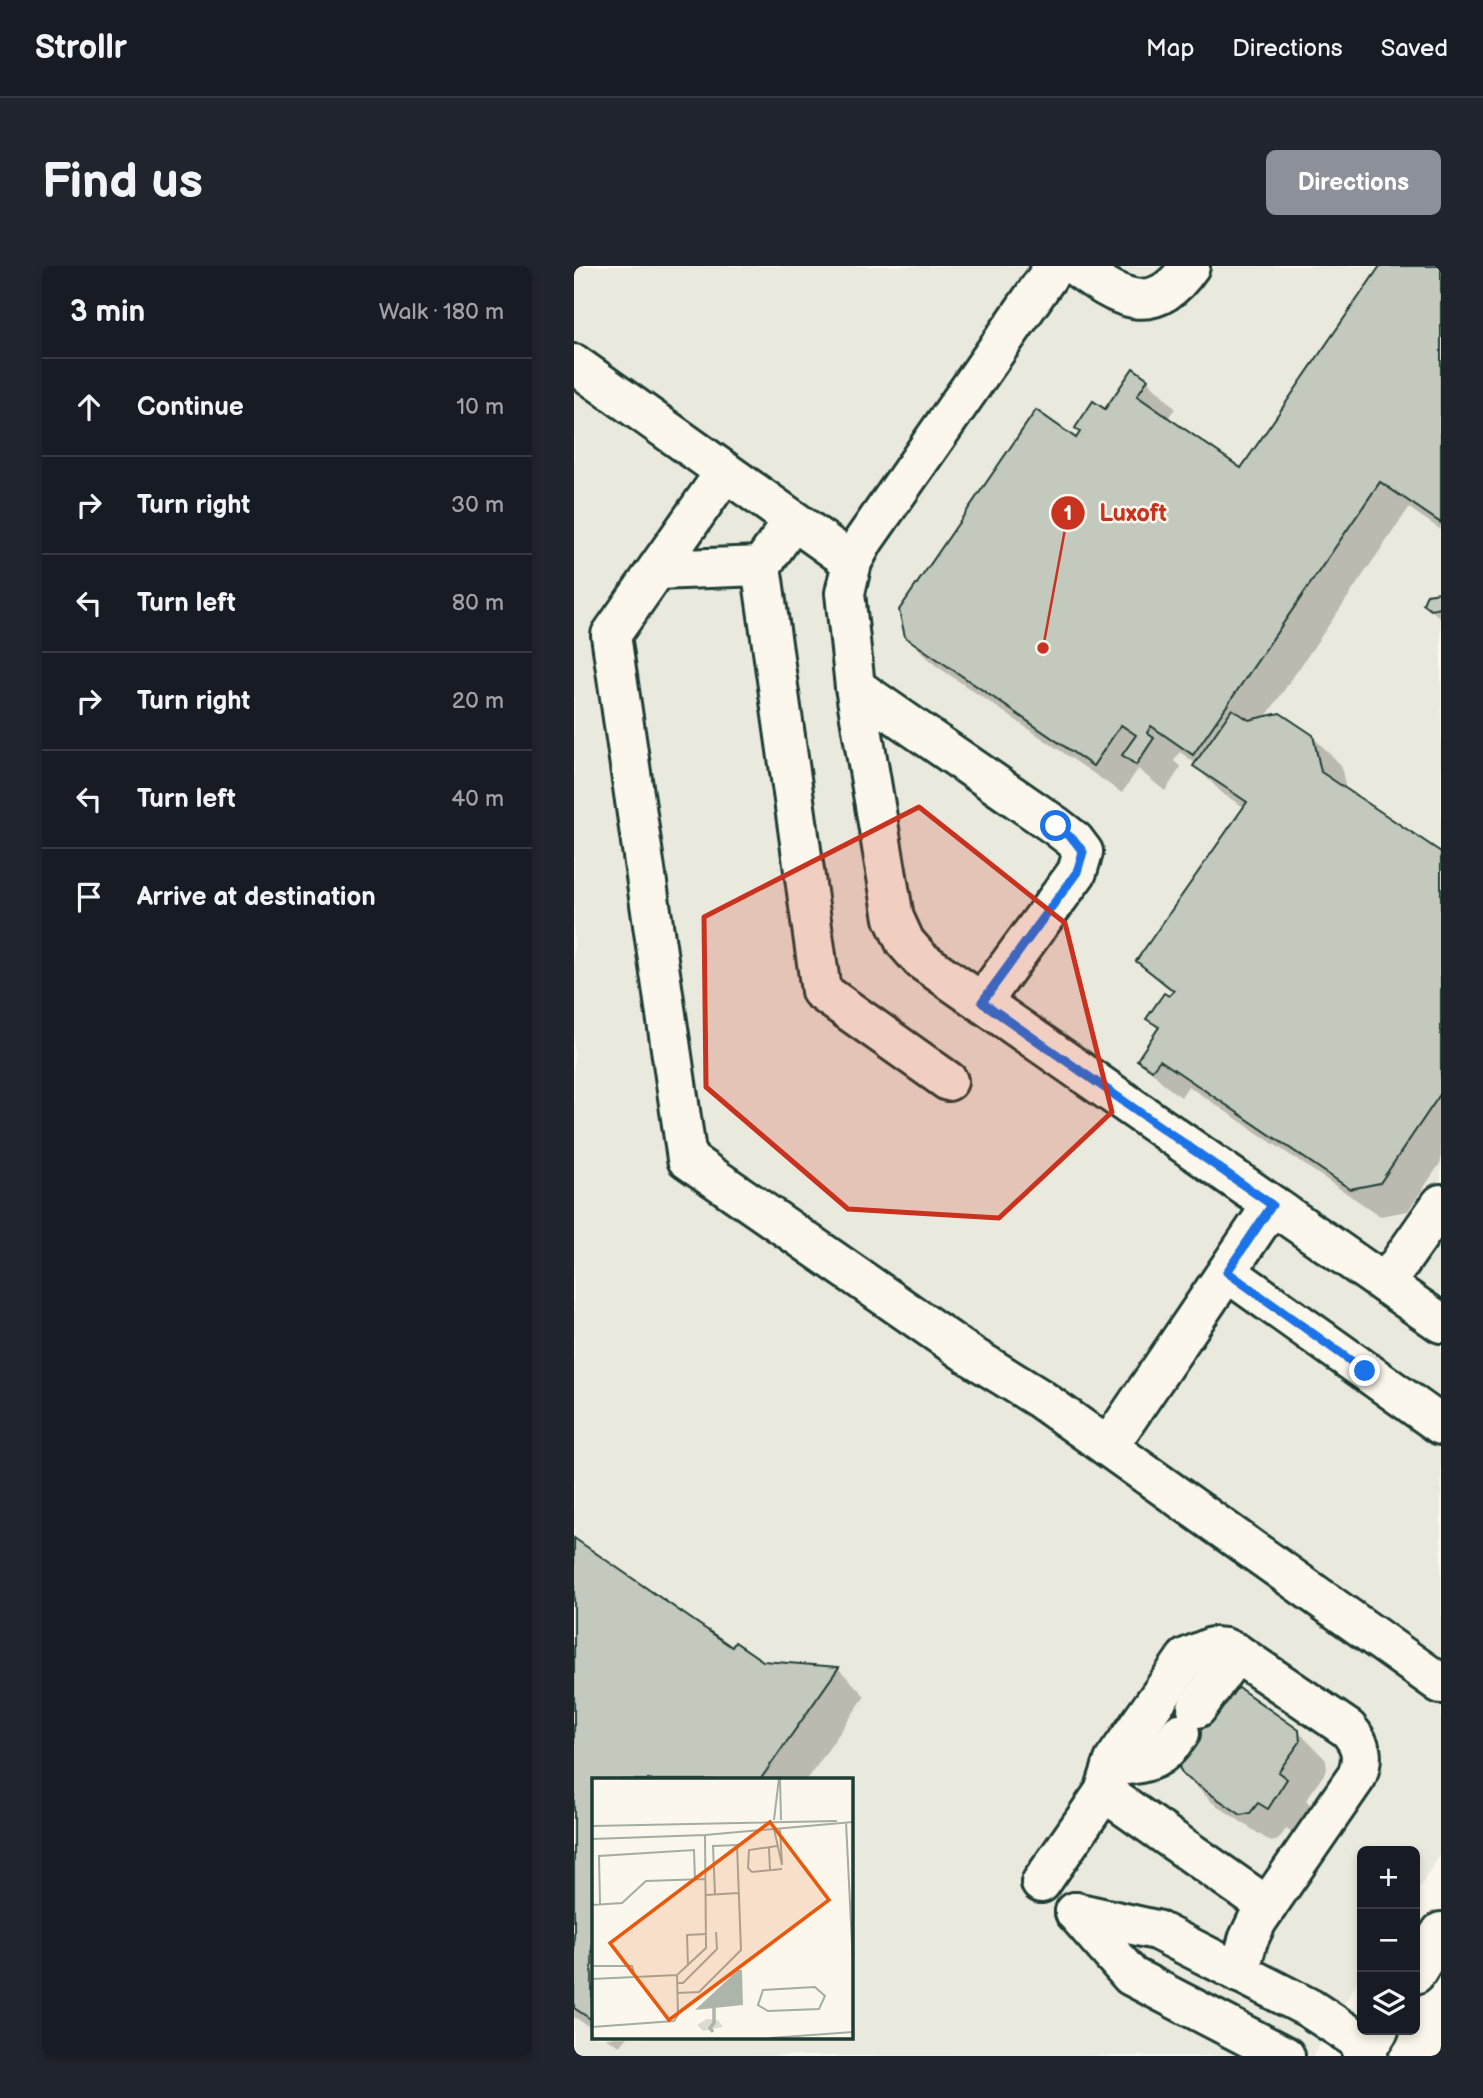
<!DOCTYPE html>
<html lang="en">
<head>
<meta charset="utf-8">
<style>
	:root { --surface:#171b24; --page:#20242c; --text:#f1f3f6; --muted:#9ea1a6; --line:#363941; --accent:#8c9099 }
	body { margin:0; font-family:"Balsamiq Sans",sans-serif; background:var(--page); color:var(--text) }
	.controls { position:absolute; right:21px; bottom:21px; display:grid; overflow:hidden; border-radius:10px; box-shadow:0 4px 10px #0003 }
	.controls button { width:63px; height:63px; display:grid; place-items:center; padding:0; border:0; border-bottom:2px solid var(--line); background:var(--surface); color:var(--text); font:35px sans-serif }
	.stop { position:absolute; width:21px; height:21px; margin:-16px; border:5px solid #1a73e8; border-radius:50%; background:#fff }
	.stop.end { background:#1a73e8; border-color:#fff; box-shadow:0 2px 7px #0008 }
	.list { margin:0; padding:0; list-style:none }
	h2 { display:flex; justify-content:space-between; align-items:center; height:91px; margin:0; padding:0 28px; font-size:30px }
	h2 small { font-size:23px; font-weight:400; color:var(--muted) }
	.list li { display:grid; grid-template-columns:46px 1fr auto; gap:21px; align-items:center; box-sizing:border-box; height:98px; padding:0 28px; border-top:2px solid var(--line) }
	.list b { display:block; font-size:26px; white-space:nowrap }
	.list em { font-size:23px; font-style:normal; color:var(--muted) }
	.icon { flex:none; width:38px; height:38px; fill:none; stroke:currentColor; stroke-width:2; stroke-linecap:round; stroke-linejoin:round }
	.map { position:relative; flex:none; width:867px; height:1790px; overflow:hidden; border-radius:10px }
	header { display:flex; align-items:center; gap:42px; box-sizing:border-box; height:98px; padding:0 35px; background:var(--surface); border-bottom:2px solid var(--line) }
	header strong { font-size:33px }
	nav { display:flex; gap:38px; margin-inline-start:auto; font-size:24px }
	.intro { display:flex; align-items:center; justify-content:space-between; box-sizing:border-box; height:168px; padding:0 42px }
	h1 { margin:0; font-size:49px }
	.button { padding:18px 32px; border-radius:10px; background:var(--accent); color:#fff; font-size:24px; font-weight:700 }
	main { display:flex; gap:42px; padding:0 42px }
	aside { flex:1; background:var(--surface); border-radius:10px; box-shadow:0 4px 10px #0003 }
	.map>svg:first-child { display:block }
</style>
</head>
<body>
<header>
<strong>Strollr</strong>
<nav><a>Map</a><a>Directions</a><a>Saved</a></nav>
</header>
<div class="intro"><h1>Find us</h1><a class="button">Directions</a></div>
<main>
<aside>
<h2>3 min<small>Walk · 180 m</small></h2>
<ul class="list">
<li><svg class="icon" aria-label="ahead" viewBox="0 0 24 24"><path d="M12 20V5M6 11l6-6 6 6"/></svg><div><b>Continue</b></div><em>10 m</em></li>
<li><svg class="icon" aria-label="right" viewBox="0 0 24 24"><path d="M7 20v-9h11M14 6l5 5-5 5"/></svg><div><b>Turn right</b></div><em>30 m</em></li>
<li><svg class="icon" aria-label="left" viewBox="0 0 24 24"><path d="M17 20v-9H6M10 6l-5 5 5 5"/></svg><div><b>Turn left</b></div><em>80 m</em></li>
<li><svg class="icon" aria-label="right" viewBox="0 0 24 24"><path d="M7 20v-9h11M14 6l5 5-5 5"/></svg><div><b>Turn right</b></div><em>20 m</em></li>
<li><svg class="icon" aria-label="left" viewBox="0 0 24 24"><path d="M17 20v-9H6M10 6l-5 5 5 5"/></svg><div><b>Turn left</b></div><em>40 m</em></li>
<li><svg class="icon" aria-label="arrive" viewBox="0 0 24 24"><path d="M6 21V4h12l-3 4 3 4H6"/></svg><div><b>Arrive at destination</b></div></li>
</ul>
</aside>
<div class="map">
<svg width="867" height="1790" viewBox="0 0 867 1790">
	<rect width="100%" height="100%" fill="#fbf7ec"/>
	<filter id="ink" filterUnits="userSpaceOnUse"><feTurbulence type="fractalNoise" baseFrequency=".0143" numOctaves="2"/><feDisplacementMap in="SourceGraphic" scale="14" xChannelSelector="R" yChannelSelector="G"/><feConvolveMatrix kernelMatrix="1 2 1 2 8 2 1 2 1" color-interpolation-filters="sRGB"/></filter>
	<g filter="url(#ink)">
		<path fill="#eae9de" fill-rule="evenodd" d="M0,0H867V1587L841,1629V1585H788V1708L739,1790H0ZM19,1514H276V1771H19Z"/>
		<g fill="#0003">
			<path d="M808,0H867V264L835,242L691,452L738,470L767,499L772,525L867,588V896L834,945L806,950L614,820L607,831L593,821L565,793L585,764L574,753L599,728L564,694L671,542L649,528L621,500L622,498L606,486L600,495L607,501L591,525L564,503L548,527L361,399L332,370L503,174L531,145L559,105L573,114L601,142L593,154L668,205Z"/>
			<path d="M867,328V353L851,338Z"/>
			<path d="M0,1274L158,1384L189,1397L264,1402L291,1430L233,1514H19V1763L0,1751Z"/>
			<path d="M580,1458L724,1465L752,1494L753,1504L732,1534L740,1542L722,1570L712,1563L704,1574L697,1576L639,1537L610,1508L616,1488Z"/>
			<path d="M31,1771H54L46,1780Z"/>
		</g>
		<g fill="#c4c9be" stroke="#1f3d34" stroke-width="2">
			<path d="M806,0H867V257L806,216L619,489L577,460L573,467L580,472L562,499L548,489L562,469L547,459L519,500L331,371L325,344L462,144L502,172L506,166L501,162L519,135L531,143L559,102L574,113L563,130L667,202Z"/>
			<path d="M867,326V342L857,344L849,338L853,328Z"/>
			<path d="M658,443L675,454L706,447L739,469L747,506L867,586V827L806,917L776,923L586,794L578,804L563,794L585,761L572,753L590,727L595,730L600,725L562,695L673,536L619,500Z"/>
			<path d="M0,1272L158,1381L161,1376L189,1395L265,1401L186,1514H19L18,1754L0,1742Z"/>
			<path d="M665,1422L725,1464L726,1476L704,1506L713,1513L694,1543L684,1537L676,1547L667,1549L609,1509L605,1501L625,1471L577,1458L597,1433L623,1442Z"/>
		</g>
		<g fill="none" stroke-linecap="round" stroke-linejoin="round">
			<g stroke="#1f3d34" stroke-width="44">
				<g id="minor">
					<path d="M481,0L290,274L278,296L271,327L281,421L320,652L331,676L347,694L867,1057"/>
					<path d="M501,0C544,31 578,55 616,0"/>
					<path d="M0,98L278,296"/>
					<path d="M151,206L37,369L113,893L394,1088L465,1132L867,1418"/>
					<path d="M219,255L187,300L247,725L374,815"/>
					<path d="M83,304L187,300"/>
					<path d="M281,421L482,560L500,574L509,586L503,606L408,736"/>
					<path d="M653,1006L867,1159"/>
					<path d="M811,1018L867,938"/>
					<path d="M534,1181L698,939"/>
					<path d="M623,1442L662,1387"/>
					<path d="M538,1501C573,1496 585,1498 606,1467"/>
					<path d="M530,1526L693,1640"/>
					<path d="M467,1617L530,1526L540,1495L612,1392L638,1381L651,1382L662,1387L774,1463C788,1479 790,1491 783,1510L683,1655L674,1674L665,1707"/>
					<path d="M501,1646L582,1664L735,1742L795,1781"/>
					<path d="M501,1646L557,1710L711,1790"/>
				</g>
			</g>
			<g stroke="#1f3d34" stroke-width="44">
				<g id="major">
					<path d="M841,1708L867,1666"/>
					<path d="M788,1790L805,1764"/>
				</g>
			</g>
			<use href="#minor" stroke="#fbf7ec" stroke-width="38"/>
			<use href="#major" stroke="#fbf7ec" stroke-width="38"/>
		</g>
	</g>
	<g fill="none" stroke-linecap="round" stroke-linejoin="round" filter="url(#ink)">
		<path stroke="#1a73e8" stroke-width="9" d="M482,560L500,574L509,586L503,606L408,736L698,939L653,1006L791,1105"/>
	</g>
	<path fill="#c8321e" fill-opacity="0.2" stroke="#c8321e" stroke-width="5" stroke-linejoin="round" d="M345,541L491,657L538,846L425,952L274,943L132,821L130,651Z"/>
	<g transform="translate(18 1512)">
		<rect width="261" height="261" fill="#fbf7ec"/>
		<path d="M115,241L126,242L131,249L111,253L105,247Z" fill="#dbdcd1"/>
		<path d="M146,192H150L151,227L103,232Z" fill="#adb4aa"/>
		<path fill="none" stroke="#adb4aa" stroke-width="3.5" d="M121,254L118,250L122,245V229"/>
		<path fill="none" stroke="#a3ada2" stroke-width="2" d="M188,1L189,42M182,42L187,0M254,44L261,187M0,48L245,43M182,51L190,87M188,51L190,86M0,61L113,57L261,44M185,68L157,72L156,90L160,94L190,91M177,70L178,92M114,117L146,115M8,126L7,78L102,72L103,102M0,127L30,125L54,103L113,101M0,188H40L43,199M96,188L95,157L115,156M0,201L85,197L114,170L113,57M85,205H91L125,171L124,154M223,209L233,218L227,231L176,233L166,227L171,212ZM85,215L107,214L149,172L145,67L121,68L123,116M0,228L1,249M0,249L82,243L86,237L85,197M178,260L261,254"/>
		<path fill="#e8590c" fill-opacity="0.15" stroke="#e8590c" stroke-width="3.5" d="M178,44L237,122L77,242L18,165Z"/>
		<rect width="261" height="261" fill="none" stroke="#1f3d34" stroke-width="3.5"/>
	</g>
	<path fill="none" stroke="#c8321e" stroke-width="2.5" d="M469 382L494 247"/>
	<g fill="#c8321e" stroke="#fbf7ec" stroke-width="2.5">
		<circle cx="469" cy="382" r="7"/>
		<circle cx="494" cy="247" r="18"/>
	</g>
	<g font-size="21" text-anchor="middle" font-weight="bold" fill="#fff">
		<text x="494" y="254">1</text>
	</g>
	<g font-size="24" text-anchor="middle" font-weight="bold" fill="#c8321e" stroke="#fbf7ec" stroke-width="5" stroke-linejoin="round" paint-order="stroke">
		<text x="559" y="255">Luxoft</text>
	</g>
</svg>
<div class="controls">
<button>+</button>
<button>−</button>
<button><svg class="icon" aria-label="layers" viewBox="0 0 24 24"><path d="M12 4l9 5-9 5-9-5zM3 14l9 5 9-5"/></svg></button>
</div>
<div class="stop" style="left:482px;top:560px"></div>
<div class="stop end" style="left:791px;top:1105px"></div>
</div>
</main>
</body>
</html>
